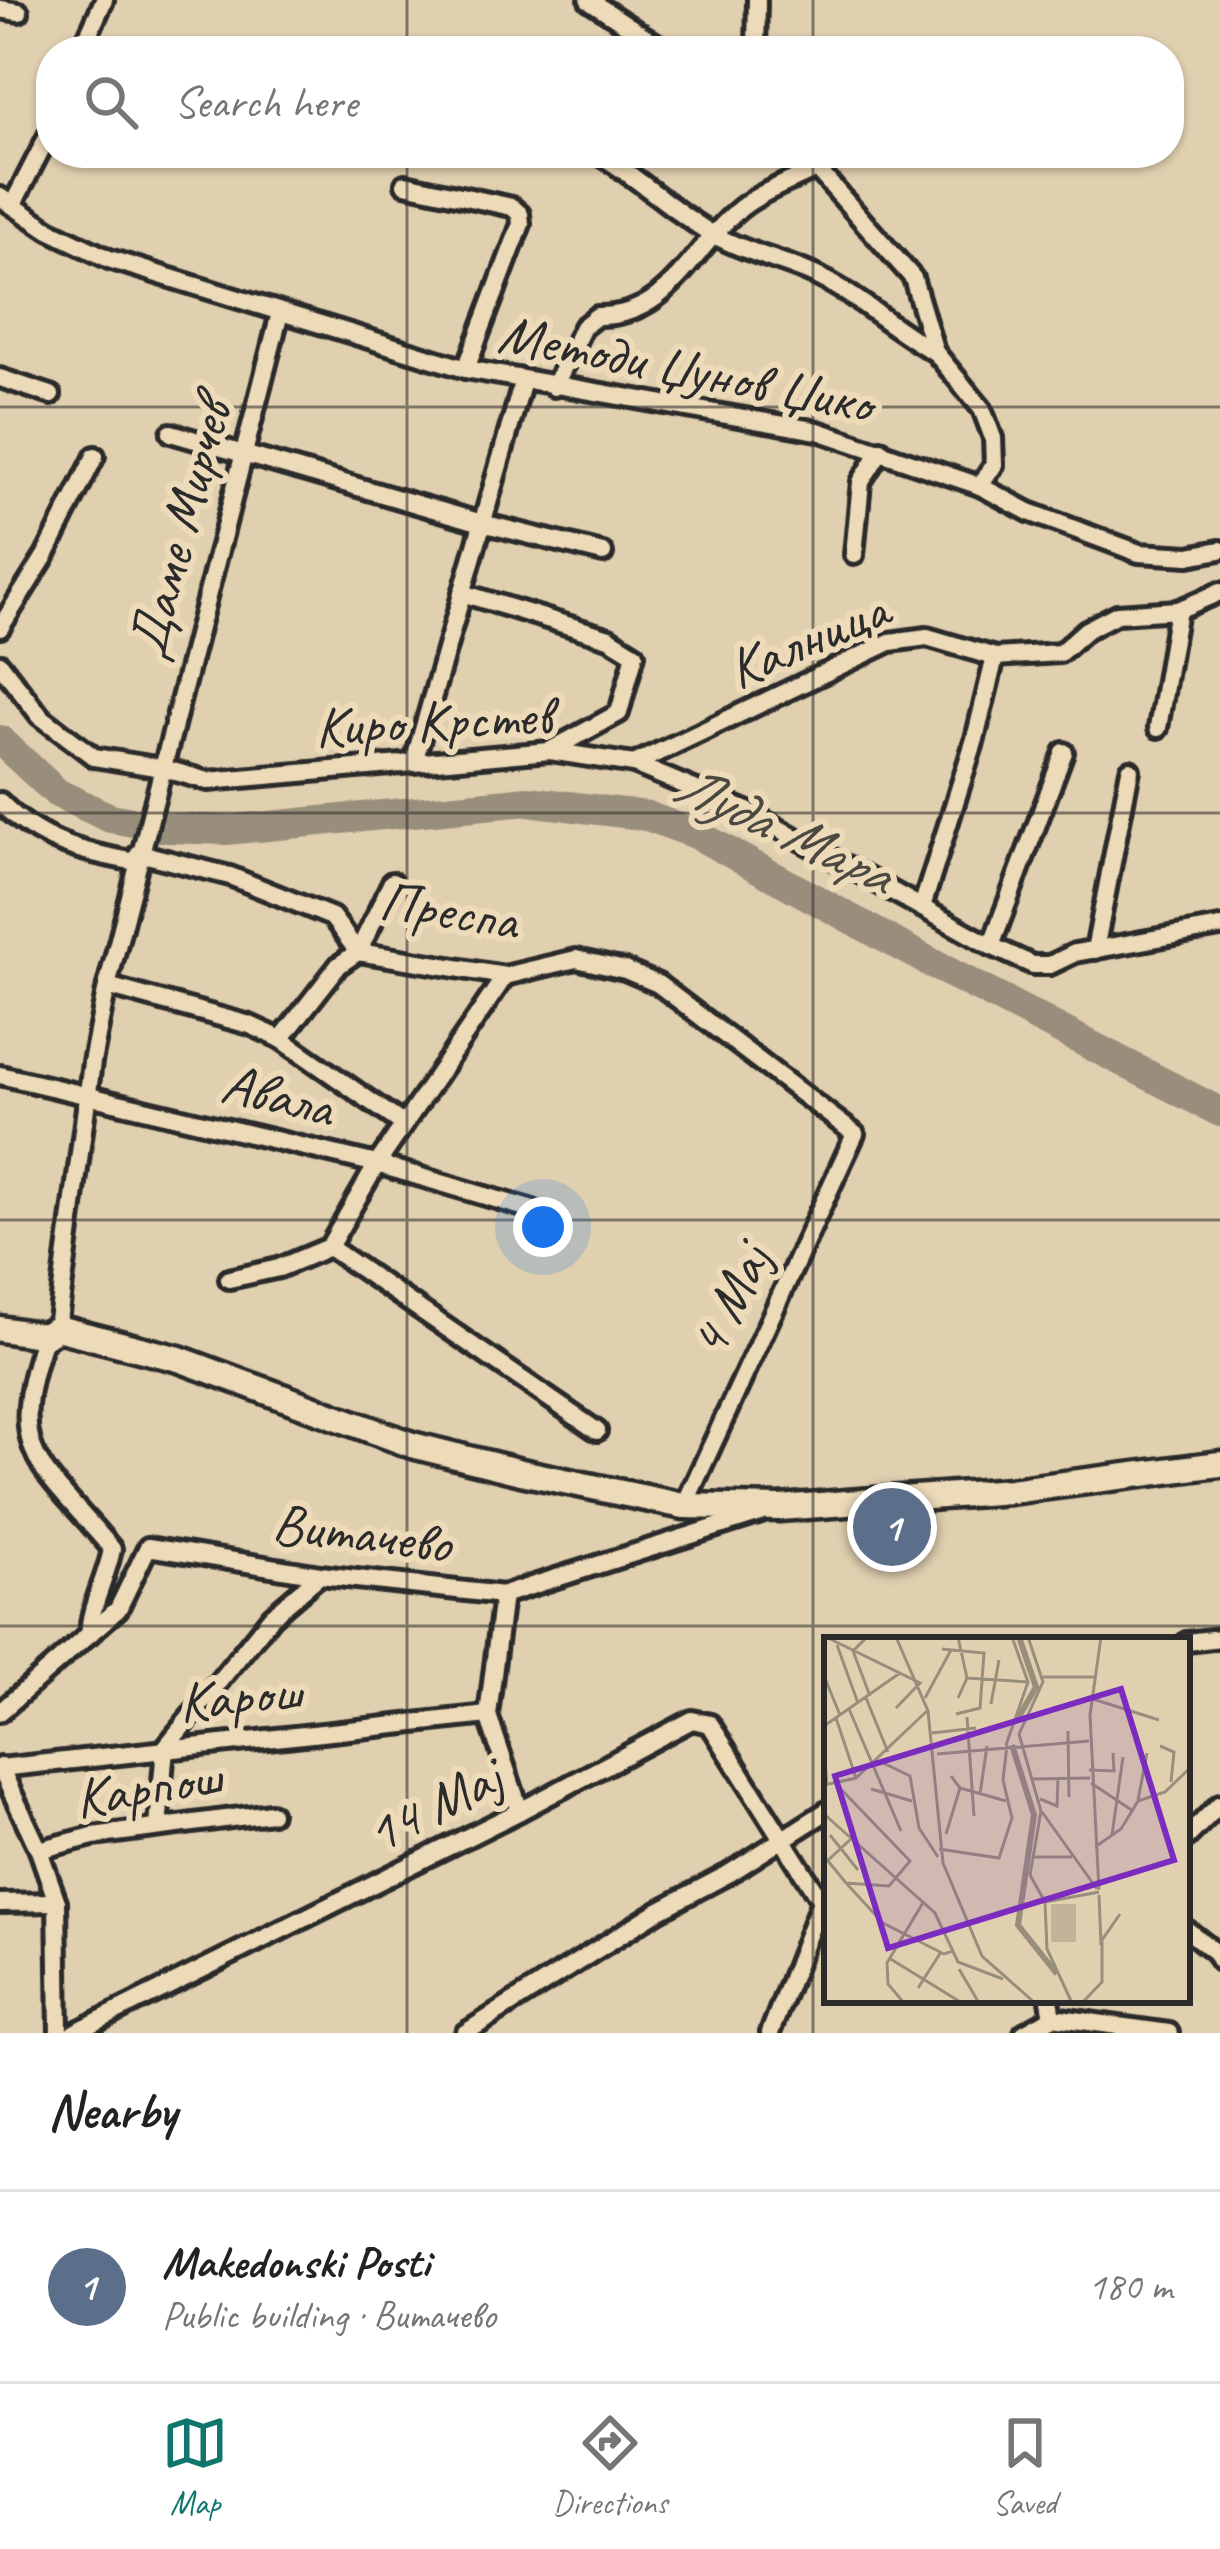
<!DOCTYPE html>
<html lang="en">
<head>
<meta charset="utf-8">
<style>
	:root { --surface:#fff; --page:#f6f6f6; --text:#222; --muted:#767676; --line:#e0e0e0; --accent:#0f766e }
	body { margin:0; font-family:Caveat,sans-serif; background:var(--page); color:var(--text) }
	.you { position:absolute; left:543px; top:1227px; width:42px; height:42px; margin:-30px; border:9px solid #fff; border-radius:50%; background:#1a73e8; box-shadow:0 0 0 18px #1a73e833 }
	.badge { display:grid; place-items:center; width:78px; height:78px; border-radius:50%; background:var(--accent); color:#fff; font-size:39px; font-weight:700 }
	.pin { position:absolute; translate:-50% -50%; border:6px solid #fff; box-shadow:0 3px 12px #0006 }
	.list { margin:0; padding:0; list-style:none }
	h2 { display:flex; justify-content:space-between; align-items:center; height:156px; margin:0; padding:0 48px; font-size:51px }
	h2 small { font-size:39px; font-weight:400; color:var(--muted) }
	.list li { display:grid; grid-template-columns:78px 1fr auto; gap:36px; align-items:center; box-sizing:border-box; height:192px; padding:0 48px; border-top:3px solid var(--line) }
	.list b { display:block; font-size:45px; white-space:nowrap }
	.list p { margin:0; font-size:39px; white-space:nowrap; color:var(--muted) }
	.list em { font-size:39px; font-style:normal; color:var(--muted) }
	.icon { flex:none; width:66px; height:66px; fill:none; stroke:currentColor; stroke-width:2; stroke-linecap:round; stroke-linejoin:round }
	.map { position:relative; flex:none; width:1220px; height:2033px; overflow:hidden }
	.search { position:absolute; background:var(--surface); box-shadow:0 3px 9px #0004; left:36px; right:36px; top:36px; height:132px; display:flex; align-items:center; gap:30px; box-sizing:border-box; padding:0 42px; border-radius:48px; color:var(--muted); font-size:45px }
	.sheet { height:348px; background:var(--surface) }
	nav { display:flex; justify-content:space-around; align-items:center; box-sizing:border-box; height:168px; border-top:3px solid var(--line); background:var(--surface); font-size:33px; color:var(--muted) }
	nav a { display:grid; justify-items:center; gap:6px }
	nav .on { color:var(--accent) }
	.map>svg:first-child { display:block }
</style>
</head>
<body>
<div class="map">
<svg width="1220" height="2033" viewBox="0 0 1220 2033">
	<rect width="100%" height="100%" fill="#e1d0b0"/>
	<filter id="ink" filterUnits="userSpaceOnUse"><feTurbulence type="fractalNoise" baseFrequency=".00833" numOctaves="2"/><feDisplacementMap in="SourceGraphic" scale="24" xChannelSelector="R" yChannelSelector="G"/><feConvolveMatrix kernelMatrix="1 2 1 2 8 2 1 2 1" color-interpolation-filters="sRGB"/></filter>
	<g filter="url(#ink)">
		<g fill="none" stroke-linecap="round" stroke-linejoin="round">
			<path stroke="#998e7b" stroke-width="30" d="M0,740L57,793L110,818L167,828L226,830L528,801L647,816L698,835L935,965L1220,1112"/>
			<g stroke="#2b2b2b" stroke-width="26">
				<g id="minor">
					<path d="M589,0L667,51"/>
					<path d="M0,9L19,12"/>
					<path d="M81,51L104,0"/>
					<path d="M756,51L757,0"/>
					<path d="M597,153C635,175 667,206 704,229C745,255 793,261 834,285C869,305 899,333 935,352"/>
					<path d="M803,153L913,278L935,352L982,409L993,438L994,465L980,486"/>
					<path d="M405,184L512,207L520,214L521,224L466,369"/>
					<path d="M0,197L49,230L109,259L466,369L818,431L980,486L1029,512L1139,553L1189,556L1220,550"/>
					<path d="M13,204L51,130"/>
					<path d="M0,378L51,395"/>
					<path d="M554,387L583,327L597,316C668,317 689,253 735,213C758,192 791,182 818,168"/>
					<path d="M171,433L482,523L603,553"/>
					<path d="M854,555L861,482L881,450"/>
					<path d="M462,593L609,638L635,654L619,713L551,750"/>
					<path d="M0,628L45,556L95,456"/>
					<path d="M0,664L40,716L94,757L162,768L208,781L550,751L634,764L749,812L991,946L1033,965H1050L1075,953L1220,927"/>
					<path d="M1158,728L1178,610"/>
					<path d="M414,762L523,381"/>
					<path d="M634,764L890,642L927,637L995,657L1060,653L1086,630L1117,614L1178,610L1220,592"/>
					<path d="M0,802C38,842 84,853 137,862"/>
					<path d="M139,853L230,876L332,917L358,952L505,976L576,959L625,970L658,984L855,1134L684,1506"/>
					<path d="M922,907L975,739L995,657"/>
					<path d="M991,946L1064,752"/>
					<path d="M1095,950L1130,770"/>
					<path d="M107,986L250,1025L281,1039L403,1124"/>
					<path d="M281,1039L339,965L358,952L392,882"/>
					<path d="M0,1075L377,1164L533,1210"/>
					<path d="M329,1247L597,1431"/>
					<path d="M229,1279L279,1268L329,1247L377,1164L505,976"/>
					<path d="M57,1328L92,1062L107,986L280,313"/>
					<path d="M45,1336C3,1457 41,1463 112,1549C108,1574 87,1614 90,1634"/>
					<path d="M503,1595L488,1715L520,1811"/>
					<path d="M1187,1642L1220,1638"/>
					<path d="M0,1712L118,1609L148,1547L320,1575L503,1595L761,1513"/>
					<path d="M0,1767L39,1850L57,1902L59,2033"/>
					<path d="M0,1768L488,1715"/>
					<path d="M158,1827L165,1748L272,1616L320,1575"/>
					<path d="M1187,1837L1220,1804"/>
					<path d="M39,1850L93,1836L271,1813"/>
					<path d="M0,1903L57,1902"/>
					<path d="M1187,1930L1215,1952L1220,1961"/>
					<path d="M1053,2017L1169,2033"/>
					<path d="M74,2033L520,1811L692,1720L710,1724L821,1901L770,2033"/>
					<path d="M465,2033L658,1911L730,1873L827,1811"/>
					<path d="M1024,2033L1053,2017L1050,2000"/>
				</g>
			</g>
			<g stroke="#2b2b2b" stroke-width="33">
				<path id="secondary" d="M0,1329L45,1336L57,1328L179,1359L412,1445L521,1472L684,1506L779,1508L1010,1491L1220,1464"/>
			</g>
			<use href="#minor" stroke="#eddab8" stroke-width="16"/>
			<use href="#secondary" stroke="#eddab8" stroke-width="24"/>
		</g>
	</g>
	<path fill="none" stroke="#2b2b2b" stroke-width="3" stroke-opacity="0.55" d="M407,0V51M813,0V51M407,153V2033M813,153V2033M0,407H1220M0,813H1220M0,1220H1220M0,1626H1220"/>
	<g text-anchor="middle" stroke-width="12" stroke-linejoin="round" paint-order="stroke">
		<g font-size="57" fill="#2b2b2b" stroke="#eddab8">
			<text transform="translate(686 367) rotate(11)" y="20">Методи Џунов Џико</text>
			<text transform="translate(178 529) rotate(-75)" y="20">Даме Мирчев</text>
			<text transform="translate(807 638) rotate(-23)" y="20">Калница</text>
			<text transform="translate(433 720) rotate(-3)" y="20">Киро Крстев</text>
			<text transform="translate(449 909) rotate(9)" y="20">Преспа</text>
			<text transform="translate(278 1094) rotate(14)" y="20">Авала</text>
			<text transform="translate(728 1300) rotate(-64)" y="20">4 Мај</text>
			<text transform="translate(362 1532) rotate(7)" y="20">Витачево</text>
			<text transform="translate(240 1695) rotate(-6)" y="20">Карош</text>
			<text transform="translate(148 1786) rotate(-9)" y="20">Карпош</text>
			<text transform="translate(433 1804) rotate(-27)" y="20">14 Мај</text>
		</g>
		<g font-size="60" font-style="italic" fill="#4c4943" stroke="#eddab8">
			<text transform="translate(784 827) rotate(25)" y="21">Луда Мара</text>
		</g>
	</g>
	<g transform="translate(824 1637)">
		<rect width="366" height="366" fill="#e1d0b0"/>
		<path d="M227,267H252V305H227Z" fill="#c3b499"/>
		<path fill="none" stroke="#998e7b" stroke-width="6" d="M193,83L212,50L195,0M188,108L210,178L194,288L233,337"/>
		<path fill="none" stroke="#988e7b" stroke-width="3" d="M2,0L96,46L72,71M43,0L29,14L46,59M72,0L104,74L119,226L158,319L211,366M134,0L143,41L134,61M204,0L219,45L195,97L217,174L206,238L221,265L223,312L248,366M13,8L34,66M118,12L160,16L156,71L132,77M0,39L16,78M219,40H271M143,41L204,45M42,61L64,115M101,61L127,13M269,62L335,83M167,67L175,23M25,72L77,194M143,80L150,179M12,81L32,141M0,89L76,36M244,94L245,160M108,96L152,91M182,108L204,45L188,0M336,109L350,115L347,145M0,112L3,148M113,117L265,104M53,123L86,139L95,191L114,220M265,133L290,134L289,116M127,139L136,151L182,164M208,142L266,141M267,146L309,174M0,148L32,141L103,74M47,152L88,164M156,157L163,109M216,162L233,169L234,142M314,163L323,116M218,175L273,252M0,177L111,276L134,325L179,342M122,197L136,151M6,198L34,233M288,198L299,120M271,210L297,192L314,164L341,155L366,131M115,212L175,221L188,181L179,143L183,108M0,219L22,246L65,249L86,224L13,148M209,220H248M0,227L28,201M22,246L59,286L120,317L129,314M275,253L266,78L277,0M275,258L277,308M221,265L275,255M65,321L138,366M135,332L155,366M94,351L117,315M80,366L64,347L63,326L100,264M258,366L278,345V303L296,277"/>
		<path fill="#7b2cbf" fill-opacity="0.15" stroke="#7b2cbf" stroke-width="6" d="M297,52L350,223L64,311L11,139Z"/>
		<rect width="366" height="366" fill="none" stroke="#2b2b2b" stroke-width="6"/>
	</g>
</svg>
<div class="you"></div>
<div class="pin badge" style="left:892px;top:1527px;background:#5c6f8a">1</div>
<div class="search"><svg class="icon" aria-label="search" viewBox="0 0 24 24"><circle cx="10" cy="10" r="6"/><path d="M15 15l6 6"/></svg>Search here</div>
</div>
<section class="sheet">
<h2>Nearby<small></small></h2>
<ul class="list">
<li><span class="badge" style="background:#5c6f8a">1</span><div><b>Makedonski Posti</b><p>Public building · Витачево</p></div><em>180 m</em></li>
</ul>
</section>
<nav>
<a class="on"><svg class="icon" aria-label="map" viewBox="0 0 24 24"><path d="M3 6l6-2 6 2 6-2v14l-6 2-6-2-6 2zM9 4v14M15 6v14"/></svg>Map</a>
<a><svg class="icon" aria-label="directions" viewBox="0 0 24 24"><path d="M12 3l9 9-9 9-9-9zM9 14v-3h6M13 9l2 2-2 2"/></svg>Directions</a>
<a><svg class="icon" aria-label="saved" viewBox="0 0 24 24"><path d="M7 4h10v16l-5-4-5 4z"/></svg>Saved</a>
</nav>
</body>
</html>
